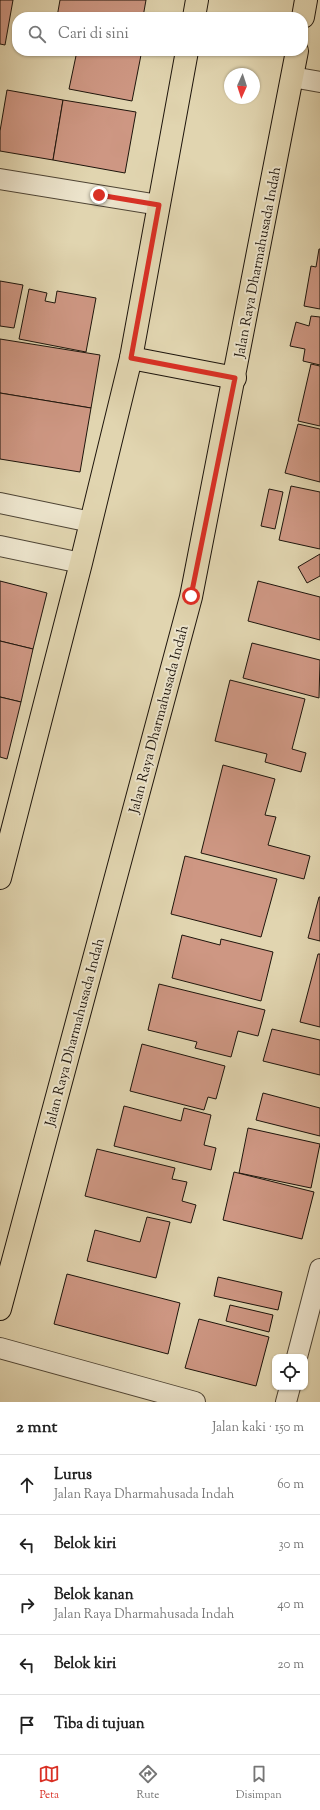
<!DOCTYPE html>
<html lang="id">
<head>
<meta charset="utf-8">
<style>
	:root { --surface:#fff; --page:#f2f2f2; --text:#222; --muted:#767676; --line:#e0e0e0; --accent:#d93025 }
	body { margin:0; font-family:"Sorts Mill Goudy",serif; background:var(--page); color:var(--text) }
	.controls { position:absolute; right:12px; bottom:12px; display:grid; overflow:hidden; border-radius:8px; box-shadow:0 1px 3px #0004 }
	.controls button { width:36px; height:36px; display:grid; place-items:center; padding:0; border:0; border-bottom:1px solid var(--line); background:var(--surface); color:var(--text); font:20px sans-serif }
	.compass { position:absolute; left:224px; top:68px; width:36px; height:36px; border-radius:50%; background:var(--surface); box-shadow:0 1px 3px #0004; rotate:183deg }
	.stop { position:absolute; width:12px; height:12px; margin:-9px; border:3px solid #d93025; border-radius:50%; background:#fff }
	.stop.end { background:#d93025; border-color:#fff; box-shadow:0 1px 4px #0008 }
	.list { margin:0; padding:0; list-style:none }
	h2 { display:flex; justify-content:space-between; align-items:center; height:52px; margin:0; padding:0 16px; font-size:17px }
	h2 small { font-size:13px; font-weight:400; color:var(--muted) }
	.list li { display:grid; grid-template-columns:26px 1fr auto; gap:12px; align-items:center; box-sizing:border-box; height:60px; padding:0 16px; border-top:1px solid var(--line) }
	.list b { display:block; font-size:15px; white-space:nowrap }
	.list p { margin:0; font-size:13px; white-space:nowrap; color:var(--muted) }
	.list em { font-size:13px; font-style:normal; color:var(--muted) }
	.icon { flex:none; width:22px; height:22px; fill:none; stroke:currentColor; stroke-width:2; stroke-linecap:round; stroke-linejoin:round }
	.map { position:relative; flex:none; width:320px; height:1402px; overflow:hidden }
	.search { position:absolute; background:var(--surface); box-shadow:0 1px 3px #0004; left:12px; right:12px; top:12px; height:44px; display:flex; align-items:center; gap:10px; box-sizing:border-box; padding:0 14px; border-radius:16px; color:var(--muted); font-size:15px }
	.sheet { height:352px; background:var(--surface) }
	nav { display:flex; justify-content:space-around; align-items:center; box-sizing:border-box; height:56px; border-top:1px solid var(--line); background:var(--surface); font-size:11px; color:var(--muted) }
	nav a { display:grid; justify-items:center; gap:2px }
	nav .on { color:var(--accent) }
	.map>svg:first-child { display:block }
</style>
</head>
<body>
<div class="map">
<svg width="320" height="1402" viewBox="0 0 320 1402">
	<rect width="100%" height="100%" fill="#e1d5b0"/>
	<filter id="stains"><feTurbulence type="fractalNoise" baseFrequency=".005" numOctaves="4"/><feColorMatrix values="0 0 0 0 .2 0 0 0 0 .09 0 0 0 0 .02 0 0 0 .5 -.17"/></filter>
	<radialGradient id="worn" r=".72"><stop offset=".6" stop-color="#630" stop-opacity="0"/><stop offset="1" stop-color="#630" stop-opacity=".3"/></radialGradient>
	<g fill="#ce9783" stroke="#1e150c">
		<path d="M0,0H13L5,45L0,44Z"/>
		<path d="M60,0H146L143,17H57Z"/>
		<path d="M77,51H120L141,55L132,101L69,89Z"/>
		<path d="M7,90L63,100L53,160L0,151V131Z"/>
		<path d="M63,100L136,112L125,173L53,160Z"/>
		<path d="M319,249H320V309L304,306L311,266L316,267Z"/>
		<path d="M0,281L23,285L14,328L0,326Z"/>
		<path d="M29,289L47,293L45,301L55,303L57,291L96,298L86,352L19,339Z"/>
		<path d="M311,316L320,317V365L303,361L305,349L290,346L296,322L309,326Z"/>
		<path d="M0,339L100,355L91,408L0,393Z"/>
		<path d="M311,364L320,366V426L298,421Z"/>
		<path d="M0,393L91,408L80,472L0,459Z"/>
		<path d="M298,424L320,429V482L285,473Z"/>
		<path d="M291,486L320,492V549L279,540Z"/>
		<path d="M269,489L283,492L275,529L261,526Z"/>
		<path d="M320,554V576L307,583L298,567Z"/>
		<path d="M0,581L47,593L33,649L0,641Z"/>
		<path d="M258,581L320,597V640L248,621Z"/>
		<path d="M0,641L33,649L21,702L0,697Z"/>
		<path d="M252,643L320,660L319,698L243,678Z"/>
		<path d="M230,680L305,699L292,749L306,753L301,772L265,762L267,754L215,741Z"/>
		<path d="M0,697L21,702L7,759L0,757Z"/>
		<path d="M223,765L275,779L265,815L276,817L268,845L310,856L304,879L201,853Z"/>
		<path d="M185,856L277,879L261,937L171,914Z"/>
		<path d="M319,897H320V941L308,938Z"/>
		<path d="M182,935L220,945L221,939L273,952L261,1001L172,978Z"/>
		<path d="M318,954H320V1027L300,1022Z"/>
		<path d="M159,984L265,1010L258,1036L238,1031L231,1057L195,1048L197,1042L148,1030Z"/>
		<path d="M272,1029L320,1040V1075L263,1061Z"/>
		<path d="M142,1044L225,1066L216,1099L208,1097L204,1110L130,1091Z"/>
		<path d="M263,1093L320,1108V1136L256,1120Z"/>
		<path d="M124,1106L181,1121L184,1108L211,1115L204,1145L216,1148L211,1170L114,1146Z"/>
		<path d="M248,1128L320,1144L311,1188L239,1173Z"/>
		<path d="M97,1149L175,1168L172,1179L187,1182L182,1201L196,1205L191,1223L85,1196Z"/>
		<path d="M234,1172L314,1192L302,1239L223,1220Z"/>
		<path d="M147,1217L170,1222L156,1278L87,1261L95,1230L140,1242Z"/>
		<path d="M67,1274L180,1303L168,1354L54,1324Z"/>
		<path d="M218,1277L282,1292L278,1310L214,1296Z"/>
		<path d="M230,1305L273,1315L269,1332L226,1321Z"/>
		<path d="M199,1319L269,1337L256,1386L185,1368Z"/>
	</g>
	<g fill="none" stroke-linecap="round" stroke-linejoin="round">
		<g stroke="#4f4535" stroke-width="22">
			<g id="street">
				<path d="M292,77L320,82"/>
				<path d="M0,179L159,205"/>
				<path d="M0,503L91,522"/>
				<path d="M0,546L81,563"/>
				<path d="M0,1348L195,1402"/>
				<path d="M297,1357L320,1269"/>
				<path d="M286,1402L290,1387"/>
			</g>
		</g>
		<g stroke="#1e150c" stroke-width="24">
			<g id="primary">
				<path d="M194,17L197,0"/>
				<path d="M303,17L306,0"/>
				<path d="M131,358L235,378"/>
				<path d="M0,878L81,563L131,358L187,51"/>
				<path d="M0,1309L191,597L297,51"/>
			</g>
		</g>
		<use href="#street" stroke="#ece4cc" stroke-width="20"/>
		<use href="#primary" stroke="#e1d5b0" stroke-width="22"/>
	</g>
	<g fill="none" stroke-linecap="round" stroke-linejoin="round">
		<path stroke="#d93025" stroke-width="5" d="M99,195L159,205L131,358L235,378L191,596"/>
	</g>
	<g text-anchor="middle" stroke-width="4" stroke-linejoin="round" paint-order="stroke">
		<g font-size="14" fill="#1e150c" stroke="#ece4cc">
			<text transform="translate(257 262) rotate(-79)" y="5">Jalan Raya Dharmahusada Indah</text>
			<text transform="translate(158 719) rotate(-75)" y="5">Jalan Raya Dharmahusada Indah</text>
			<text transform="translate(74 1032) rotate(-75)" y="5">Jalan Raya Dharmahusada Indah</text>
		</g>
	</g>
	<rect width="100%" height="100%" filter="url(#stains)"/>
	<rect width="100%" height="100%" fill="url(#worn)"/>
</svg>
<div class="controls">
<button><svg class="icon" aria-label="locate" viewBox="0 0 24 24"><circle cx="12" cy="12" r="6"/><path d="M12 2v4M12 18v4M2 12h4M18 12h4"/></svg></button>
</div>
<svg class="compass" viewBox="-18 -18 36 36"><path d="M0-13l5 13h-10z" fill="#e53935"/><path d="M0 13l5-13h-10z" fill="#767676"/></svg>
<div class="stop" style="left:191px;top:596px"></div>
<div class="stop end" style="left:99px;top:195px"></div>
<div class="search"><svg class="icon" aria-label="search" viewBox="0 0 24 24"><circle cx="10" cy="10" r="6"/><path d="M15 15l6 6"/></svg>Cari di sini</div>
</div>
<section class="sheet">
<h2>2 mnt<small>Jalan kaki · 150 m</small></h2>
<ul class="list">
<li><svg class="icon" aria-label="ahead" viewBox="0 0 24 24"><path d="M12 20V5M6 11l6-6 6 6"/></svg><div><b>Lurus</b><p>Jalan Raya Dharmahusada Indah</p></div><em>60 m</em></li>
<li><svg class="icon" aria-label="left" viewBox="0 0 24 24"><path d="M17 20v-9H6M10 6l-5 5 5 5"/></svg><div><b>Belok kiri</b></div><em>30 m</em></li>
<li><svg class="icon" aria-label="right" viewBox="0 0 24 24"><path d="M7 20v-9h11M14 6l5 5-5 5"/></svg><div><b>Belok kanan</b><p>Jalan Raya Dharmahusada Indah</p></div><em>40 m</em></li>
<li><svg class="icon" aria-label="left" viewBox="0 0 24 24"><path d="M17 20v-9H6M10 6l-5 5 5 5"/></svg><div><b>Belok kiri</b></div><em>20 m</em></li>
<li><svg class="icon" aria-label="arrive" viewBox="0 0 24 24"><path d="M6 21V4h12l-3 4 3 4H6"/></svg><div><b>Tiba di tujuan</b></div></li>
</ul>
</section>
<nav>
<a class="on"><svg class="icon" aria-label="map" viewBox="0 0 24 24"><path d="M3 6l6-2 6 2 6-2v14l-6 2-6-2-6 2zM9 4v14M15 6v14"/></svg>Peta</a>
<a><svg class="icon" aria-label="directions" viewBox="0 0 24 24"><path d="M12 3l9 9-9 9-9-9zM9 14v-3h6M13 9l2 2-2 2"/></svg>Rute</a>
<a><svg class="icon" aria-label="saved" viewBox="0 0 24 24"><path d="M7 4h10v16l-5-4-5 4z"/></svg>Disimpan</a>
</nav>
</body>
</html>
